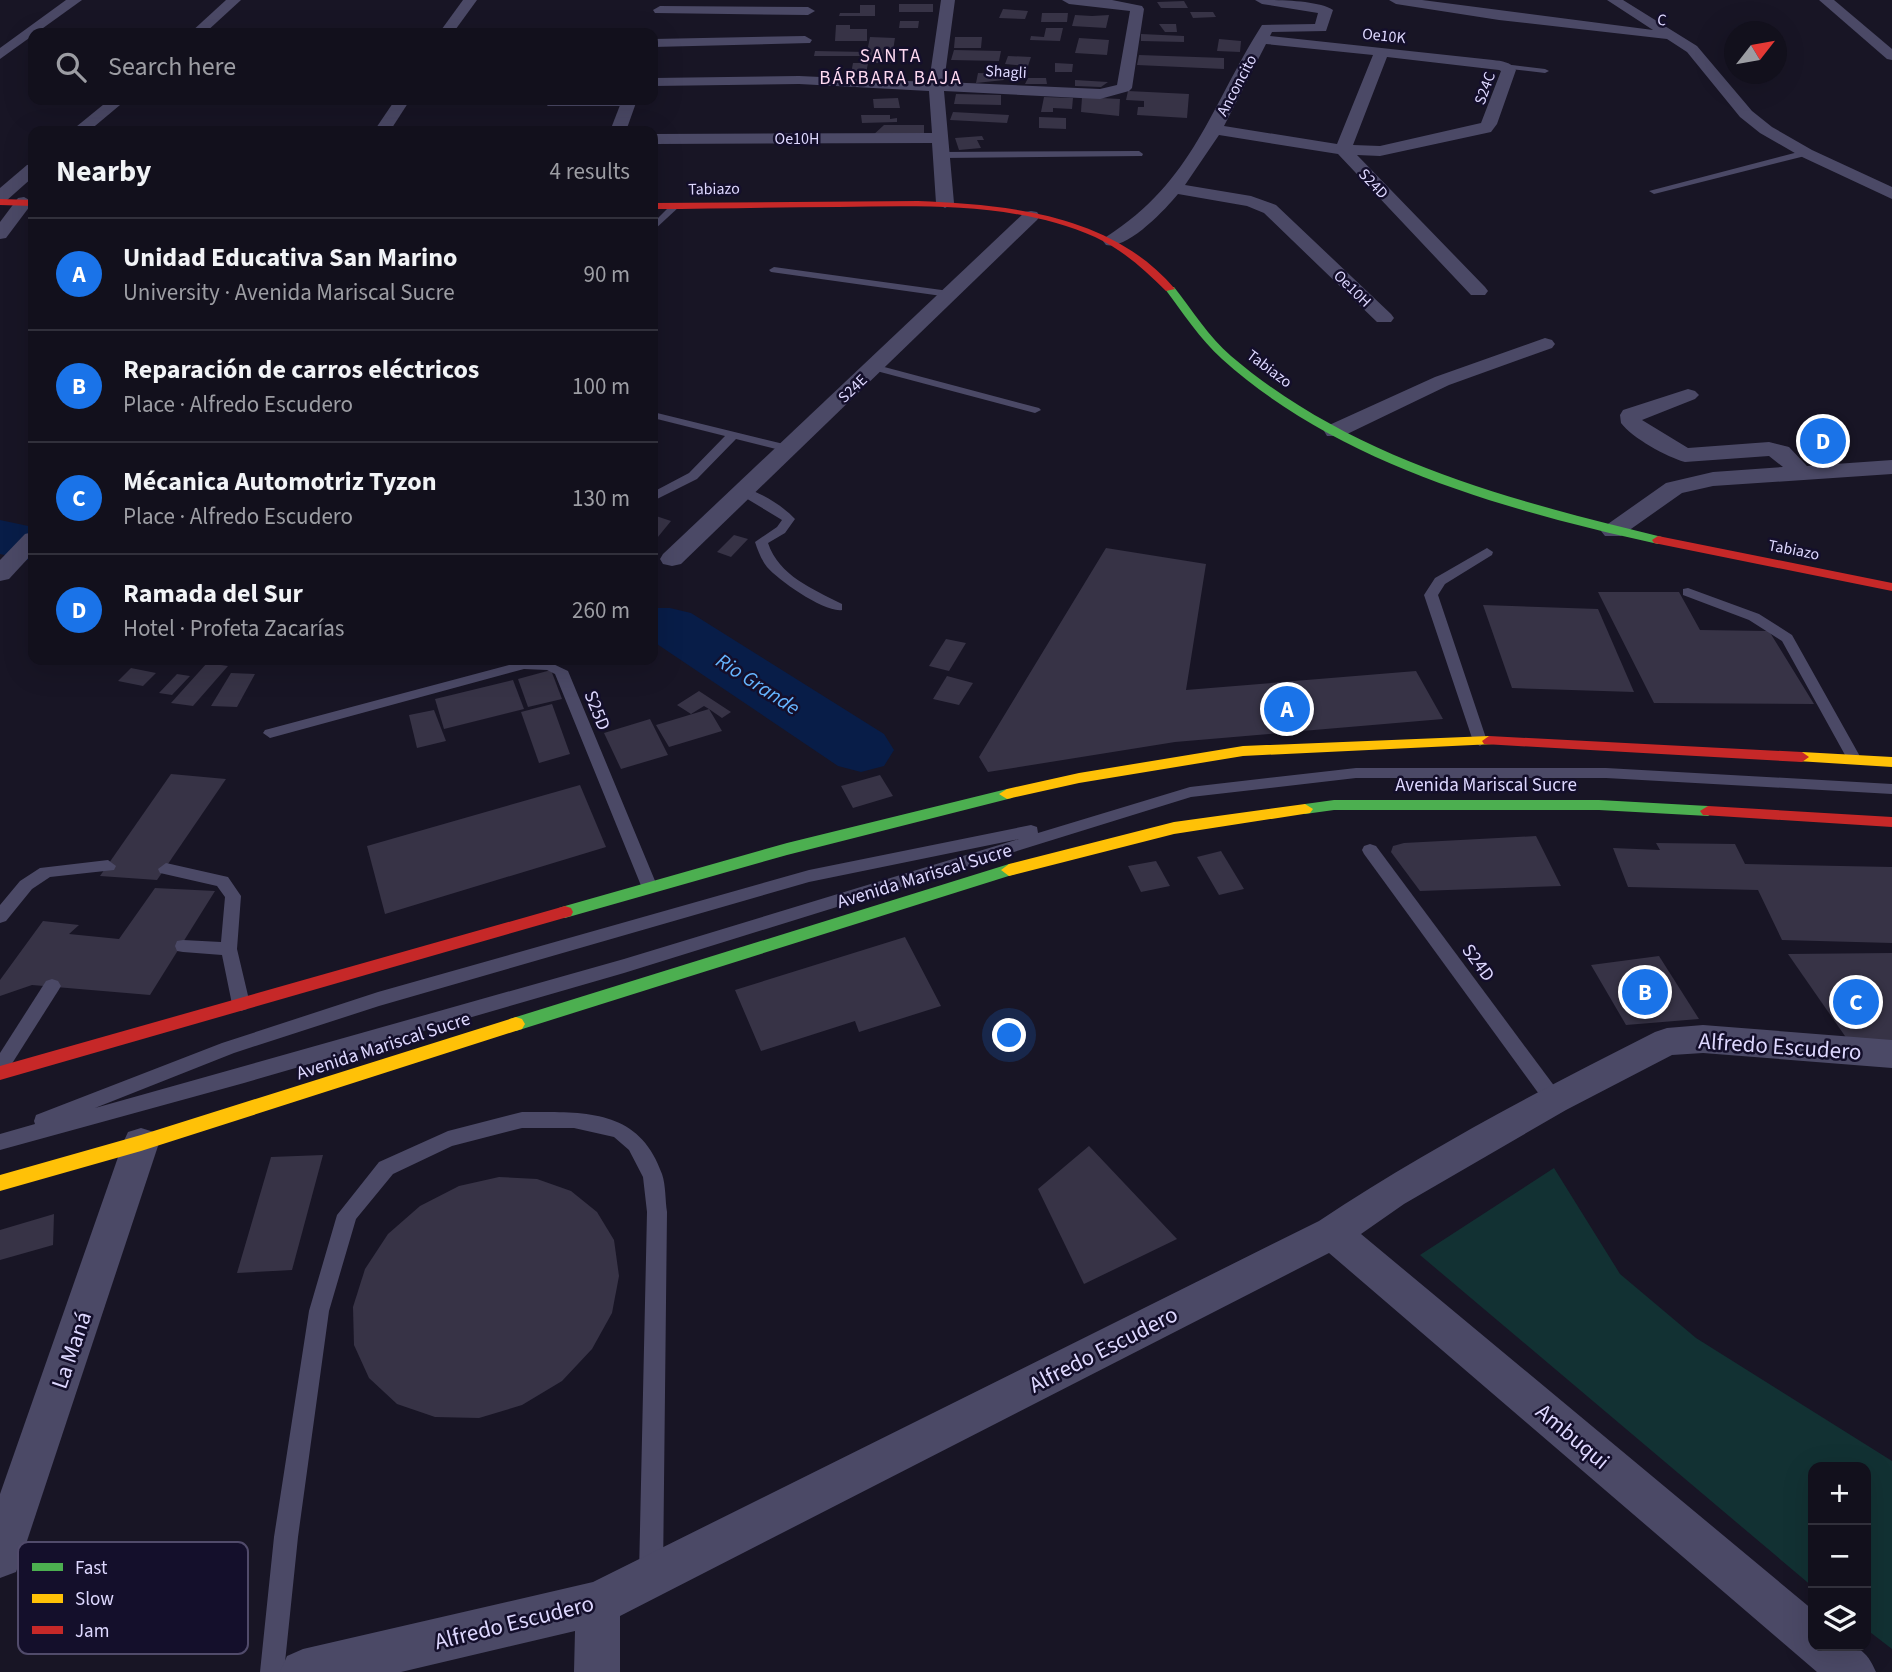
<!DOCTYPE html>
<html lang="en">
<head>
<meta charset="utf-8">
<style>
	:root { --surface:#12101c; --page:#1b1925; --text:#f1f3f6; --muted:#9c9da3; --line:#31303b; --accent:#1a73e8 }
	body { margin:0; font-family:"Source Sans 3",sans-serif; background:var(--page); color:var(--text) }
	.controls { position:absolute; right:21px; bottom:21px; display:grid; overflow:hidden; border-radius:14px; box-shadow:0 7px 28px #0002 }
	.controls button { width:63px; height:63px; display:grid; place-items:center; padding:0; border:0; border-bottom:2px solid var(--line); background:var(--surface); color:var(--text); font:35px sans-serif }
	.compass { position:absolute; left:1724px; top:21px; width:63px; height:63px; border-radius:50%; background:var(--surface); box-shadow:0 7px 28px #0002; rotate:59deg }
	.you { position:absolute; left:1010px; top:1036px; width:24px; height:24px; margin:-18px; border:5px solid #fff; border-radius:50%; background:#1a73e8; box-shadow:0 0 0 10px #1a73e833 }
	.badge { display:grid; place-items:center; width:46px; height:46px; border-radius:50%; background:var(--accent); color:#fff; font-size:23px; font-weight:700 }
	.pin { position:absolute; translate:-50% -50%; border:4px solid #fff; box-shadow:0 2px 7px #0006 }
	.list { margin:0; padding:0; list-style:none }
	h2 { display:flex; justify-content:space-between; align-items:center; height:91px; margin:0; padding:0 28px; font-size:30px }
	h2 small { font-size:23px; font-weight:400; color:var(--muted) }
	.list li { display:grid; grid-template-columns:46px 1fr auto; gap:21px; align-items:center; box-sizing:border-box; height:112px; padding:0 28px; border-top:2px solid var(--line) }
	.list b { display:block; font-size:26px; white-space:nowrap }
	.list p { margin:0; font-size:23px; white-space:nowrap; color:var(--muted) }
	.list em { font-size:23px; font-style:normal; color:var(--muted) }
	.icon { flex:none; width:38px; height:38px; fill:none; stroke:currentColor; stroke-width:2; stroke-linecap:round; stroke-linejoin:round }
	.map { position:relative; flex:none; width:1892px; height:1672px; overflow:hidden }
	.search { position:absolute; background:var(--surface); box-shadow:0 7px 28px #0002; left:28px; top:28px; width:630px; height:77px; display:flex; align-items:center; gap:18px; box-sizing:border-box; padding:0 24px; border-radius:14px; color:var(--muted); font-size:26px }
	.panel { position:absolute; background:var(--surface); box-shadow:0 7px 28px #0002; left:28px; top:126px; width:630px; height:539px; border-radius:14px }
	.map>svg:first-child { display:block }
</style>
</head>
<body>
<div class="map">
<svg width="1892" height="1672" viewBox="0 0 1892 1672">
	<rect width="100%" height="100%" fill="#181525"/>
	<path fill="#123133" d="M1554,1168L1620,1274L1696,1338L1892,1461V1649L1866,1629V1467H1813V1587L1420,1255Z"/>
	<g fill="none" stroke-linecap="round" stroke-linejoin="round">
		<g fill="#081d48" fill-rule="evenodd">
			<path d="M0,520L33,527V561L0,554Z"/>
			<path d="M653,608H670L691,613L884,734L894,750L884,766L861,772L838,766L657,644H653Z"/>
		</g>
	</g>
	<g fill="#373346">
		<path d="M1184,1L1188,8H1161L1157,2Z"/>
		<rect x="899" y="4" width="34" height="8"/>
		<path d="M860,5H875V16H839L840,13H860Z"/>
		<path d="M1003,9L1028,11L1025,19L999,18Z"/>
		<path d="M1190,12H1213L1216,17L1193,18Z"/>
		<path d="M1042,13H1068L1067,22H1041Z"/>
		<path d="M1075,15L1092,16L1109,15L1106,28L1072,26Z"/>
		<path d="M900,21H919L918,28H899Z"/>
		<path d="M1159,24H1176L1177,32H1165Z"/>
		<path d="M836,25H850V29H867V41H835Z"/>
		<path d="M1046,28H1063L1060,41L1030,40L1031,36L1044,37Z"/>
		<path d="M1141,34L1184,36V42L1141,41Z"/>
		<path d="M870,37L895,38L891,63H869L870,56H814L815,51L867,52Z"/>
		<path d="M955,37H982L981,48H954Z"/>
		<path d="M1079,38L1109,40L1107,55L1075,53Z"/>
		<path d="M1219,39L1241,41L1240,52L1217,51Z"/>
		<path d="M954,50L1001,51L999,61L951,60Z"/>
		<path d="M1139,55L1224,58V69L1137,65Z"/>
		<path d="M1008,56L1031,57L1028,66L1005,64Z"/>
		<path d="M853,63H868L866,74H851Z"/>
		<path d="M1055,63L1073,64L1072,72H1055Z"/>
		<path d="M978,73L1005,74L1004,80L976,83Z"/>
		<path d="M1028,78H1046L1047,84H1025Z"/>
		<path d="M1075,80L1108,82L1101,87L1075,86Z"/>
		<path d="M1128,91L1189,94L1187,118L1137,115L1138,107H1144V101L1126,100Z"/>
		<path d="M956,94L1001,95V105L954,104Z"/>
		<path d="M1044,97L1073,98L1072,109L1053,108V112H1041Z"/>
		<path d="M1082,97L1120,99L1119,116L1081,112Z"/>
		<path d="M898,98L900,108H874L873,99Z"/>
		<path d="M953,112L1009,115L1007,123L950,120Z"/>
		<path d="M861,115H890V119L897,118V122L862,123Z"/>
		<path d="M1039,117L1066,118V129L1039,128Z"/>
		<path d="M884,125H924V137H871Z"/>
		<path d="M982,136L984,140H977L981,148L959,150L955,138Z"/>
		<path d="M656,516L671,521L653,543V519Z"/>
		<path d="M734,535L748,539L731,557L717,552Z"/>
		<path d="M1106,548L1206,564L1186,690L1416,671L1443,719L1175,742L988,772L979,757Z"/>
		<path d="M1598,592H1679L1700,630L1769,631L1814,704L1654,703Z"/>
		<path d="M1483,605L1598,609L1634,692L1512,688Z"/>
		<path d="M946,639L966,643L949,671L929,666Z"/>
		<path d="M207,663L228,666L193,706L171,703Z"/>
		<path d="M131,668L156,673L143,686L118,681Z"/>
		<path d="M551,670L562,699L528,707L518,679Z"/>
		<path d="M231,673L255,674L237,707L211,706Z"/>
		<path d="M177,674L190,676L172,695L159,693Z"/>
		<path d="M947,676L973,683L959,705L933,699Z"/>
		<path d="M513,680L524,709L444,729L435,699Z"/>
		<path d="M699,691L731,712L722,718L709,709L722,731L669,747L656,725L709,709L704,706L691,714L677,705Z"/>
		<path d="M552,704L570,754L539,763L521,712Z"/>
		<path d="M434,710L446,741L417,748L409,715Z"/>
		<path d="M650,719L668,755L621,769L604,733Z"/>
		<path d="M171,774L226,779L157,880L100,876Z"/>
		<path d="M880,775L893,796L853,808L841,786Z"/>
		<path d="M580,785L606,847L385,914L367,846Z"/>
		<path d="M1536,836L1561,886L1420,891L1391,852L1393,846L1404,843Z"/>
		<path d="M1656,843L1735,844L1745,864L1892,867V943L1782,940L1758,890L1628,887L1613,848L1660,850Z"/>
		<path d="M1221,851L1244,889L1219,895L1197,857Z"/>
		<path d="M1156,861L1170,886L1141,892L1128,866Z"/>
		<path d="M155,888L215,891L150,995L32,985L0,996V980L43,921L79,925L69,934L119,939Z"/>
		<path d="M905,937L941,1006L859,1032L855,1021L761,1051L735,990Z"/>
		<path d="M1892,953V1053L1854,1049L1788,954Z"/>
		<path d="M1659,956L1699,1019L1626,1025L1591,965Z"/>
		<path d="M1089,1146L1177,1239L1084,1284L1038,1189Z"/>
		<path d="M323,1155L292,1270L237,1273L271,1157Z"/>
		<path d="M499,1177L537,1179L571,1191L597,1212L614,1240L619,1276L612,1313L592,1349L562,1381L522,1405L479,1418L435,1417L397,1404L369,1378L354,1345L353,1307L365,1269L388,1234L420,1206L459,1186Z"/>
		<path d="M54,1214L53,1245L0,1260V1230Z"/>
	</g>
	<g fill="none" stroke-linecap="round" stroke-linejoin="round">
		<g fill="#4b4966" fill-rule="evenodd">
			<path d="M1504,64L1545,69L1549,71L1545,73L1501,68Z"/>
			<path d="M550,102H628L632,104L628,106H547Z"/>
			<path d="M1806,150L1809,151V155L1654,194L1649,191Z"/>
			<path d="M1139,151L1143,154L1142,156L942,158L938,155L942,152Z"/>
			<path d="M672,204L680,206L653,231V223Z"/>
			<path d="M774,267L949,291L954,294L949,297L771,272L769,270Z"/>
			<path d="M873,364L1039,408L1041,410L1035,413L869,369V365Z"/>
			<path d="M653,412L792,446L794,448L788,452L736,439L697,479L653,501V492L689,473L725,436L653,418Z"/>
			<path d="M743,487C761,493 782,505 795,519L785,533L768,543C779,576 813,589 842,604V610C825,613 778,580 767,567C761,559 758,551 755,542L777,527L782,520L739,494V488Z"/>
			<path d="M1487,548L1493,552L1492,555L1445,584L1438,595L1487,741L1480,746L1473,741L1424,595L1435,578Z"/>
			<path d="M1688,588L1759,614L1792,635L1862,760L1860,764H1850L1782,641L1749,620L1683,595V589Z"/>
			<path d="M524,661L549,662L568,671L658,888L656,892H644L642,888L555,674L547,670L524,669L270,738L263,733L265,730Z"/>
			<path d="M1356,768H1606L1892,784V794L1606,778H1356L1191,797L624,973L244,1083L0,1150V1134L35,1124L34,1121L36,1115L222,1043L378,992L809,870L1031,825L1037,827L1038,833L1190,787ZM1019,839L624,959L95,1108L234,1053L379,1006L809,882Z"/>
			<path d="M1370,844L1376,846L1561,1095L1563,1100L1561,1105L1554,1108L1547,1105L1364,854L1362,850L1364,846Z"/>
			<path d="M108,860L116,866L114,870L50,877L32,889L6,921L0,923V905L20,881L40,868Z"/>
			<path d="M166,863L228,877L241,896L237,949L250,1004L247,1009L241,1011L235,1009L232,1004L222,955L183,952L177,951L175,946L177,941L183,940L221,942L225,897L217,886L160,873L158,869Z"/>
			<path d="M52,979L58,981L61,986L58,991L6,1073L0,1075V1053L46,981Z"/>
			<path d="M522,1112C582,1112 639,1107 662,1174C666,1186 665,1200 667,1212L663,1574L659,1582L651,1586L643,1582L639,1574L647,1212L643,1177L629,1150L614,1137L574,1128H522L452,1146L393,1174L356,1219L329,1311L298,1537L284,1672H260L274,1537L309,1311L337,1215L379,1162L448,1131Z"/>
		</g>
		<g fill="#4b4966" fill-rule="evenodd">
			<path d="M66,0H82L0,59V48Z"/>
			<path d="M226,0H241L205,33H190Z"/>
			<path d="M463,0H477L453,33H439Z"/>
			<path d="M941,0H955L944,82L1100,89L1117,85L1130,11L1069,4L1062,0H1112L1142,6L1144,9L1132,88L1129,91L1100,99L944,91L954,203L945,208L936,203L932,143L653,144V134L932,133L929,91L799,84L653,86V78L799,76L929,82Z"/>
			<path d="M1255,0C1275,0 1318,0 1333,10L1326,31L1272,32L1270,36L1493,60C1502,61 1511,62 1516,70L1497,124L1491,132L1380,156L1357,155L1485,287L1488,291L1485,295H1471L1338,154L1219,135L1185,185L1251,196L1276,205L1391,314L1394,318L1391,322H1377L1264,213L1247,206L1178,194C1165,210 1127,250 1106,245L1103,241L1106,237C1194,181 1210,107 1262,25L1315,24L1318,13L1262,4ZM1266,44L1373,55L1337,144L1224,126ZM1387,57L1499,70L1501,71L1481,123L1380,146L1353,145Z"/>
			<path d="M1389,0H1422L1653,30L1607,0H1623L1697,46L1752,111L1772,127L1812,150L1892,187V199L1800,156L1760,133L1740,117L1687,52L1667,39L1499,20L1396,4Z"/>
			<path d="M1819,0H1834L1892,49V60L1887,59Z"/>
			<path d="M660,6L808,7L815,11L808,15L655,13L653,10Z"/>
			<path d="M805,36L812,40L810,43L653,47V39Z"/>
			<path d="M109,100H126L89,131H71Z"/>
			<path d="M395,100H410L390,131H374Z"/>
			<path d="M622,100H637L626,131H610Z"/>
			<path d="M33,164V177L6,201L0,202V188L27,165Z"/>
			<path d="M24,197L33,202L6,238L0,239V222L18,198Z"/>
			<path d="M1031,211L1037,212L1040,216L1037,220L681,564L672,566L663,564L660,559L663,554L1025,212Z"/>
			<path d="M1545,338L1552,340L1555,344L1552,348L1449,385L1343,436H1327L1324,431L1327,426L1435,377Z"/>
			<path d="M1688,389L1695,391L1699,395L1695,399L1642,420L1688,448L1769,442L1789,447L1807,466L1892,460V474L1713,486L1682,493L1621,536H1605L1601,531L1605,526L1666,483L1713,472L1783,467L1769,456L1685,462C1667,457 1632,438 1621,423L1620,415L1623,410Z"/>
			<path d="M33,532V553L9,579L0,581V560L25,534Z"/>
			<path d="M1703,1025L1892,1040V1068L1703,1053L1672,1055L1566,1110L1404,1204L1361,1234L1813,1610V1646C1845,1646 1862,1638 1876,1672H1817L1329,1253L620,1616V1672H574L575,1631L401,1672H280L287,1656L303,1649L593,1582L1319,1221C1426,1150 1540,1090 1655,1032L1667,1028Z"/>
			<path d="M141,1128L154,1132L159,1143L22,1556L16,1572L0,1578V1494L123,1143L128,1132Z"/>
		</g>
		<g fill="#4caf50" fill-rule="evenodd">
			<path d="M1166,287H1174C1192,310 1209,337 1231,356C1353,460 1510,500 1662,537L1664,540L1658,544C1509,511 1338,464 1222,359C1200,339 1183,313 1165,289Z"/>
			<path d="M1007,789L1015,794L1012,798L787,855L565,918L559,916L557,912L559,908L565,906L787,843Z"/>
			<path d="M1334,800H1599L1708,806L1716,811L1708,816L1599,810H1334L1305,814L1297,809L1305,804Z"/>
			<path d="M1009,864L1017,870L1015,874L516,1031L510,1029L507,1024L510,1019L516,1017Z"/>
		</g>
		<g fill="#ffc107" fill-rule="evenodd">
			<path d="M1489,736L1496,741L1494,744L1243,756L1079,783L1007,799L999,794L1007,789L1079,773L1243,746Z"/>
			<path d="M1802,752L1892,757V767L1797,761L1795,757L1797,753Z"/>
			<path d="M1305,804L1313,809L1310,813L1174,834L1009,876L1001,870L1009,864L1174,822Z"/>
			<path d="M516,1017L522,1019L525,1024L522,1029L141,1151L0,1191V1175L141,1135Z"/>
		</g>
		<g fill="#c62828" fill-rule="evenodd">
			<path d="M0,199L33,200V206L0,205Z"/>
			<path d="M918,201C1010,205 1111,214 1175,289L1166,291C1145,270 1123,250 1095,237C1015,202 924,206 839,207C777,207 715,209 653,209V203Z"/>
			<path d="M1658,536L1892,583V591L1654,543L1652,540Z"/>
			<path d="M1489,736L1802,752L1809,757L1802,762L1484,744L1482,741Z"/>
			<path d="M1708,806L1892,817V827L1703,815L1700,811Z"/>
			<path d="M565,906L571,908L573,912L571,916L0,1080V1066Z"/>
		</g>
	</g>
	<g text-anchor="middle" stroke-width="5" stroke-linejoin="round" paint-order="stroke">
		<g font-size="16" fill="#ded8ff" stroke="#140f2b">
			<text transform="translate(1662 19) rotate(7)" y="6">C</text>
			<text transform="translate(1384 35) rotate(6)" y="6">Oe10K</text>
			<text transform="translate(1006 71) rotate(3)" y="6">Shagli</text>
			<text transform="translate(1236 85) rotate(-62)" y="6">Anconcito</text>
			<text transform="translate(1484 88) rotate(-70)" y="6">S24C</text>
			<text x="797" y="144">Oe10H</text>
			<text transform="translate(1374 183) rotate(46)" y="6">S24D</text>
			<text transform="translate(714 188) rotate(-1)" y="6">Tabiazo</text>
			<text transform="translate(1353 288) rotate(44)" y="6">Oe10H</text>
			<text transform="translate(1270 368) rotate(37)" y="6">Tabiazo</text>
			<text transform="translate(852 388) rotate(-44)" y="6">S24E</text>
			<text transform="translate(1794 549) rotate(11)" y="6">Tabiazo</text>
		</g>
		<g font-size="19" letter-spacing="2" fill="#ffdaf1" stroke="#140f2b">
			<text x="891" y="62">SANTA<tspan x="891" dy="22">BÁRBARA BAJA</tspan></text>
		</g>
		<g font-size="19" fill="#ded8ff" stroke="#140f2b">
			<text transform="translate(598 710) rotate(68)" y="7">S25D</text>
			<text x="1486" y="791">Avenida Mariscal Sucre</text>
			<text transform="translate(924 875) rotate(-17)" y="7">Avenida Mariscal Sucre</text>
			<text transform="translate(1479 962) rotate(54)" y="7">S24D</text>
			<text transform="translate(383 1045) rotate(-18)" y="7">Avenida Mariscal Sucre</text>
		</g>
		<g font-size="21" font-style="italic" fill="#66b5ff" stroke="#140f2b">
			<text transform="translate(758 684) rotate(33)" y="7">Rio Grande</text>
		</g>
		<g font-size="23" fill="#ded8ff" stroke="#140f2b">
			<text transform="translate(1780 1046) rotate(4)" y="8">Alfredo Escudero</text>
			<text transform="translate(1103 1349) rotate(-27)" y="8">Alfredo Escudero</text>
			<text transform="translate(71 1350) rotate(-71)" y="8">La Maná</text>
			<text transform="translate(1573 1436) rotate(40)" y="8">Ambuqui</text>
			<text transform="translate(514 1622) rotate(-14)" y="8">Alfredo Escudero</text>
		</g>
	</g>
	<rect x="18" y="1542" width="230" height="112" rx="10" fill="#140f2b" stroke="#514b6b" stroke-width="2"/>
	<rect x="32" y="1563" width="31" height="8" fill="#4caf50"/>
	<rect x="32" y="1594" width="31" height="9" fill="#ffc107"/>
	<rect x="32" y="1626" width="31" height="8" fill="#c62828"/>
	<g font-size="19" fill="#ded8ff">
		<text x="75" y="1574">Fast</text>
		<text x="75" y="1605">Slow</text>
		<text x="75" y="1637">Jam</text>
	</g>
</svg>
<div class="controls">
<button>+</button>
<button>−</button>
<button><svg class="icon" aria-label="layers" viewBox="0 0 24 24"><path d="M12 4l9 5-9 5-9-5zM3 14l9 5 9-5"/></svg></button>
</div>
<svg class="compass" viewBox="-18 -18 36 36"><path d="M0-13l5 13h-10z" fill="#e53935"/><path d="M0 13l5-13h-10z" fill="#9c9da3"/></svg>
<div class="you"></div>
<div class="pin badge" style="left:1287px;top:709px">A</div>
<div class="pin badge" style="left:1645px;top:992px">B</div>
<div class="pin badge" style="left:1856px;top:1002px">C</div>
<div class="pin badge" style="left:1823px;top:441px">D</div>
<div class="search"><svg class="icon" aria-label="search" viewBox="0 0 24 24"><circle cx="10" cy="10" r="6"/><path d="M15 15l6 6"/></svg>Search here</div>
<section class="panel">
<h2>Nearby<small>4 results</small></h2>
<ul class="list">
<li><span class="badge">A</span><div><b>Unidad Educativa San Marino</b><p>University · Avenida Mariscal Sucre</p></div><em>90 m</em></li>
<li><span class="badge">B</span><div><b>Reparación de carros eléctricos</b><p>Place · Alfredo Escudero</p></div><em>100 m</em></li>
<li><span class="badge">C</span><div><b>Mécanica Automotriz Tyzon</b><p>Place · Alfredo Escudero</p></div><em>130 m</em></li>
<li><span class="badge">D</span><div><b>Ramada del Sur</b><p>Hotel · Profeta Zacarías</p></div><em>260 m</em></li>
</ul>
</section>
</div>
</body>
</html>
